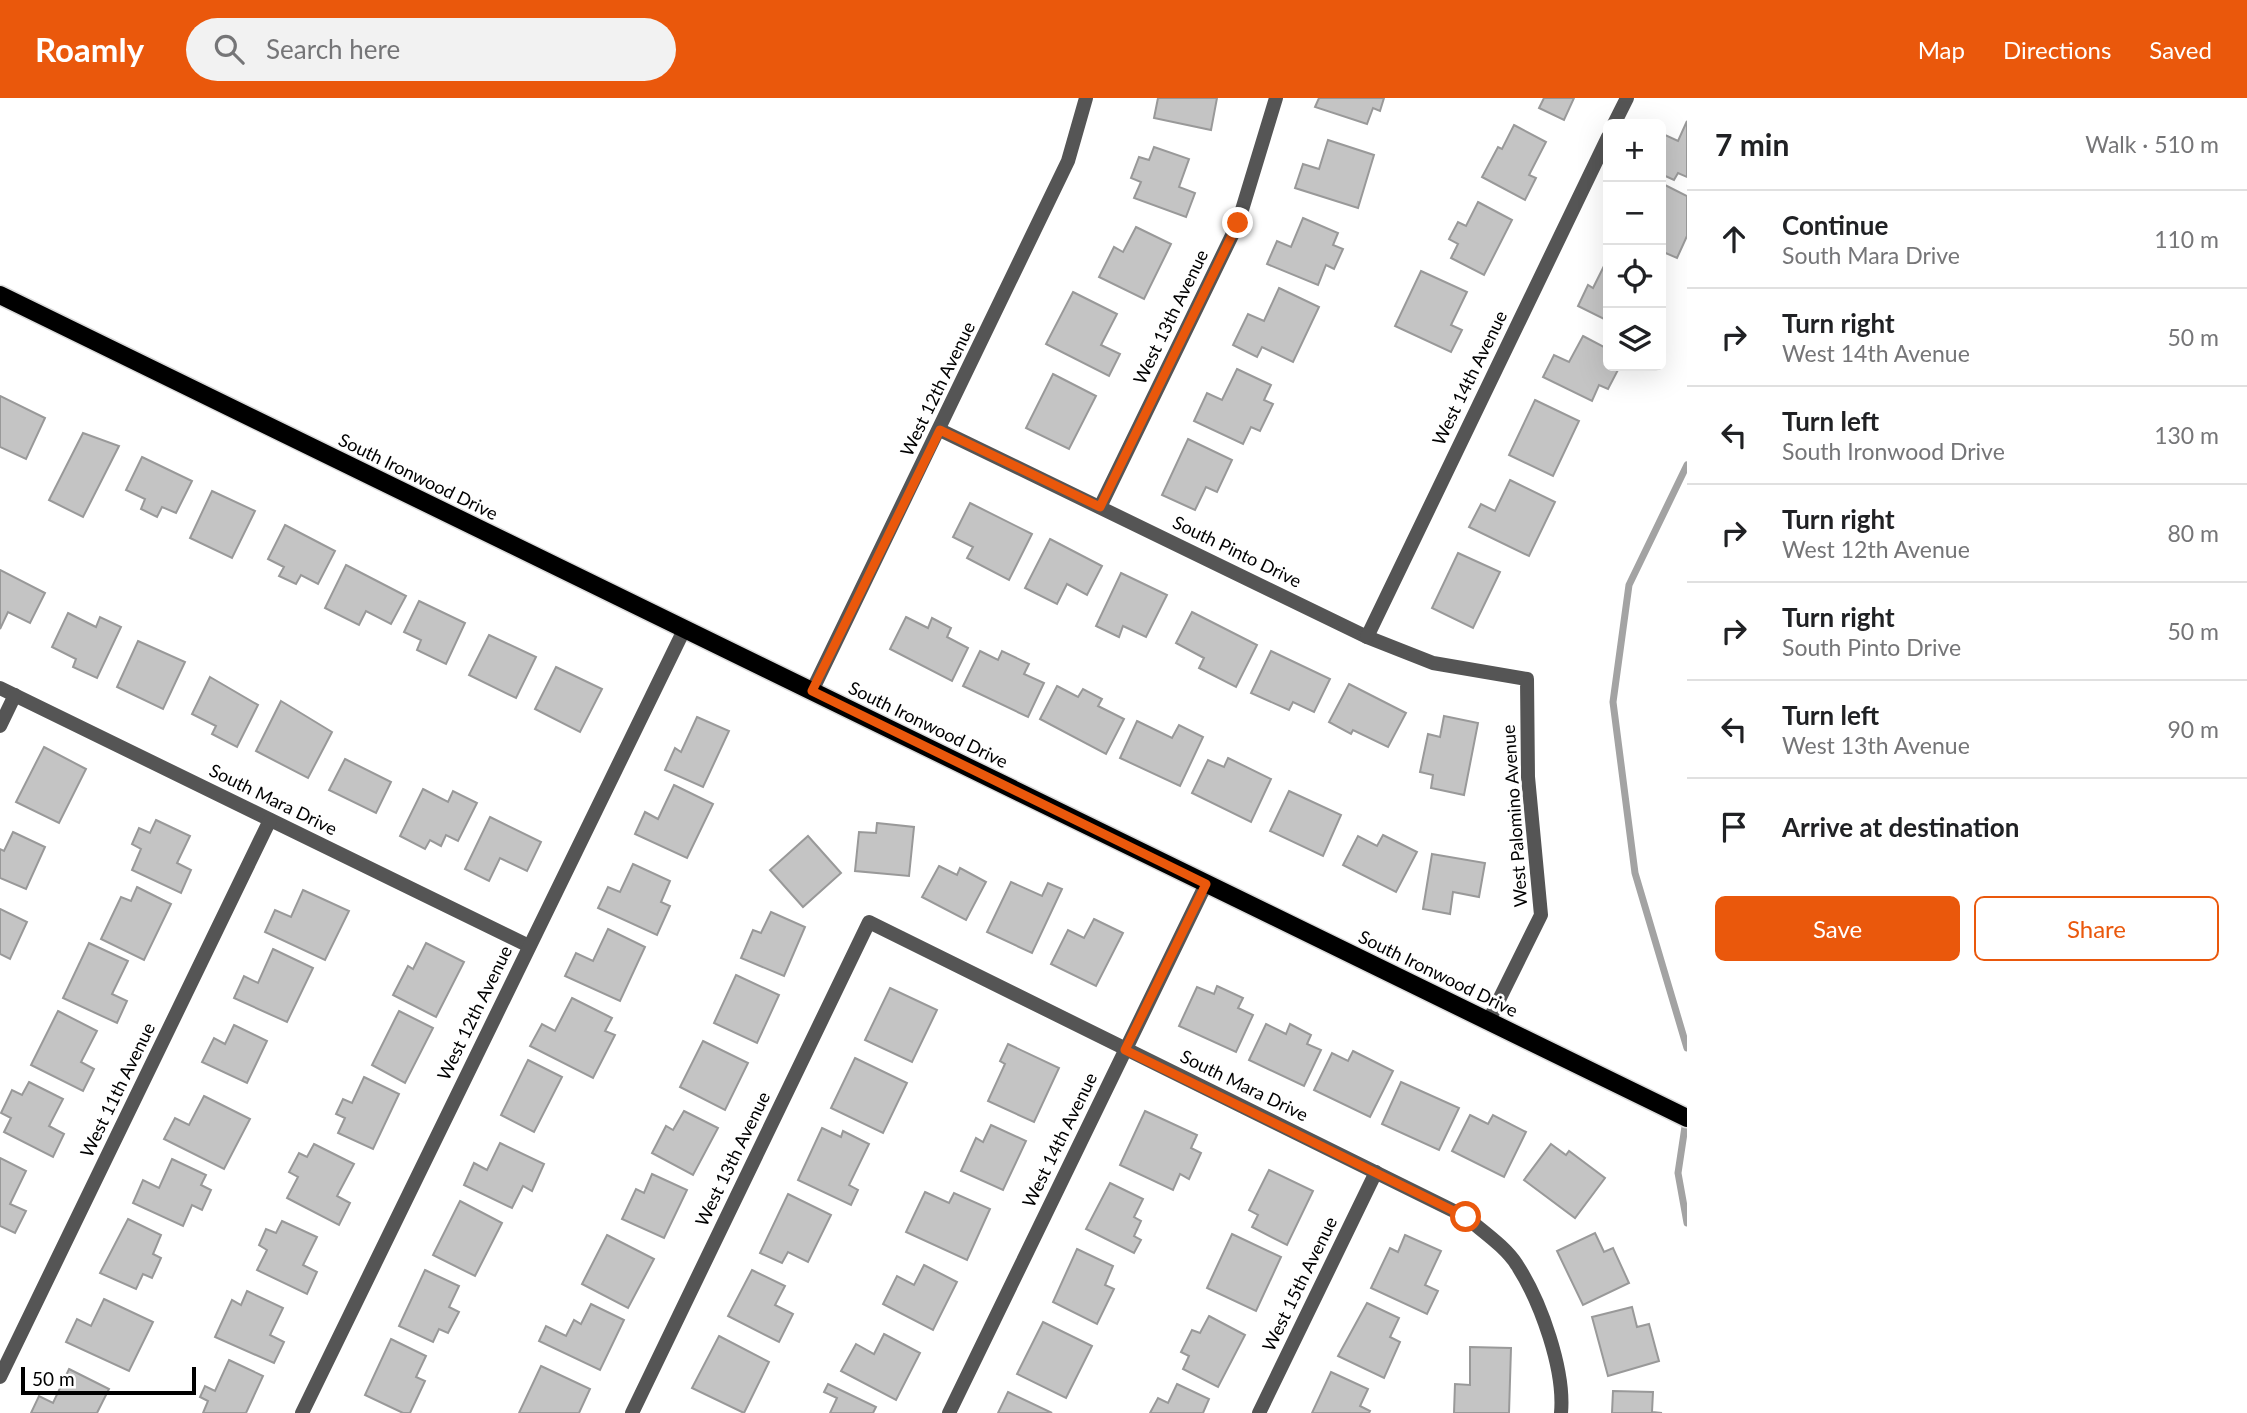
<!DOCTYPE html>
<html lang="en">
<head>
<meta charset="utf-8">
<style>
	:root { --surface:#fff; --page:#f2f2f2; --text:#202124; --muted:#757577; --line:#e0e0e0; --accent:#ea580c }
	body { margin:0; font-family:Lato,sans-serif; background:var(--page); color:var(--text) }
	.controls { position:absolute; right:21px; top:21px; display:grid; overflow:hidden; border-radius:10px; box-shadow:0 7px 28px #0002 }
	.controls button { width:63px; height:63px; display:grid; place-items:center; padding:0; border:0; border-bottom:2px solid var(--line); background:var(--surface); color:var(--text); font:35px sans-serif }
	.scale { position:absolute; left:21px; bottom:18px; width:175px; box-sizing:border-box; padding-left:7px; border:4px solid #000; border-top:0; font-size:19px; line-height:24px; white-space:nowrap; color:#000; -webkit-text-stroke:5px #fff; paint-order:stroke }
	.stop { position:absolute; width:21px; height:21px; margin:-16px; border:5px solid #ea580c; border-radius:50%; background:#fff }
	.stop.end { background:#ea580c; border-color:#fff; box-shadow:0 2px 7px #0008 }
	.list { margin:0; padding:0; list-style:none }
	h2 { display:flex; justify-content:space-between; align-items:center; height:91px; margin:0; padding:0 28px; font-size:30px }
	h2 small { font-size:23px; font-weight:400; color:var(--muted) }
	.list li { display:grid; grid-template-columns:46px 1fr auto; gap:21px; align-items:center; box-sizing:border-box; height:98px; padding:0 28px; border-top:2px solid var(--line) }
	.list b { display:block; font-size:26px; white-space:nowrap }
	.list p { margin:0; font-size:23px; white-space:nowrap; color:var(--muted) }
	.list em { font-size:23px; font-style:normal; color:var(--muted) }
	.actions { display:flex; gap:14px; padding:21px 28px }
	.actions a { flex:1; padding:16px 0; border:2px solid var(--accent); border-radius:10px; text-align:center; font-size:24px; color:var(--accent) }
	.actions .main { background:var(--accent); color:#fff }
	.icon { flex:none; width:38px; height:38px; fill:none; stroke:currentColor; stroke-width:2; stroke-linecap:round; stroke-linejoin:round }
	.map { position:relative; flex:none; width:1687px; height:1315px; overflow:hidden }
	header { display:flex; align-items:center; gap:42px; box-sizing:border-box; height:98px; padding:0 35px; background:var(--accent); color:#fff }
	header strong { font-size:33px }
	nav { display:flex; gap:38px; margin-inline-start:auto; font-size:24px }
	.search { width:490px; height:63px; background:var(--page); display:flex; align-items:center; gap:18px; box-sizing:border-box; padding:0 24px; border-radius:38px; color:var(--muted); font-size:26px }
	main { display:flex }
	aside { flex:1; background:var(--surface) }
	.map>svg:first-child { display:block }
</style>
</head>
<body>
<header>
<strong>Roamly</strong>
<div class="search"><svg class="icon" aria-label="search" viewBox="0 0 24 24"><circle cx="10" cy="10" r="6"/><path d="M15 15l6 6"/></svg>Search here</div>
<nav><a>Map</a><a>Directions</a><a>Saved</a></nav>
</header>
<main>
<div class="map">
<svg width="1687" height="1315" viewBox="0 0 1687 1315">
	<rect width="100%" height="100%" fill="#fff"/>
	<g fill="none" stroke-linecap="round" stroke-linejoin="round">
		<g stroke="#a3a3a3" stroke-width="7">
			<path d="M1687,367L1629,487L1613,604L1635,775L1687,950"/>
			<path d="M1686,1022L1678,1075L1687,1125"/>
		</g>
	</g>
	<g fill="#c4c4c4" stroke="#999" stroke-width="2">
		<path d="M1158,0H1217L1211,32L1154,20Z"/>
		<path d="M1319,0H1384L1380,13L1373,10L1367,26L1315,9Z"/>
		<path d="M1544,0H1574L1564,22L1539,10Z"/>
		<path d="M1687,23V79L1678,75L1674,82L1661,76V39L1663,36L1678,43Z"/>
		<path d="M1514,27L1546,44L1529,77L1536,80L1525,102L1482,79L1498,49L1502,51Z"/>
		<path d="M1328,42L1374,57L1358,110L1295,90L1303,66L1319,71Z"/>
		<path d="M1154,49L1189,61L1179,89L1195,95L1186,119L1134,100L1141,84L1131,80L1139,59L1149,62Z"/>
		<path d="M1661,85L1687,98V138L1677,160L1661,153Z"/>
		<path d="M1478,104L1512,122L1484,177L1451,160L1458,146L1449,141L1458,124L1466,128Z"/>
		<path d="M1303,120L1338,135L1333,147L1343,151L1334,171L1326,167L1318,187L1267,166L1277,143L1291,149Z"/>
		<path d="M1136,129L1171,146L1144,201L1099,179L1114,149L1123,154Z"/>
		<path d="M1608,160V223L1578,208L1588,187L1593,190Z"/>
		<path d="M1421,173L1467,194L1451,227L1462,232L1451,254L1395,228Z"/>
		<path d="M1279,190L1319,209L1293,264L1262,249L1257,259L1233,247L1248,216L1264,223Z"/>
		<path d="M1073,194L1117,216L1101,247L1120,256L1109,278L1046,246Z"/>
		<path d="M1583,238L1608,251V268H1620L1608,291L1599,287L1592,303L1543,279L1554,257L1569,264Z"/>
		<path d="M1237,271L1271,287L1264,302L1273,306L1260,333L1251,329L1243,346L1194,323L1207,295L1222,302Z"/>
		<path d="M1053,276L1096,298L1069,351L1026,330Z"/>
		<path d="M0,298L45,320L26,361L0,349Z"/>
		<path d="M1535,302L1579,323L1553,378L1509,357Z"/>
		<path d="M83,335L119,348L83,419L49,402Z"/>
		<path d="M1188,341L1232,362L1217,394L1206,389L1195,412L1162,397Z"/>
		<path d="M142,359L192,383L176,415L162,409L157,419L141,411L145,401L126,392Z"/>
		<path d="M1510,382L1555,404L1529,458L1469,429L1481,406L1495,413Z"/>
		<path d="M212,393L255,413L232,460L190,440Z"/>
		<path d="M970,405L1032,436L1009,482L967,460L973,449L953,439Z"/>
		<path d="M285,427L335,453L318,486L301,477L296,486L279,478L284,469L268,461Z"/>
		<path d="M1050,441L1102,468L1087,497L1067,486L1057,506L1025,490Z"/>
		<path d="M1458,455L1500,474L1473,530L1432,510Z"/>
		<path d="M346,467L406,498L391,526L366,513L359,527L325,510Z"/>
		<path d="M0,472L45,495L30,525L8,514L0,531Z"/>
		<path d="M1121,475L1167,497L1146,539L1123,528L1119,539L1096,528Z"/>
		<path d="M419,503L465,525L446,566L417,552L421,542L404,534Z"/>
		<path d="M1192,514L1257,547L1236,589L1199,570L1204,560L1176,545Z"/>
		<path d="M68,515L96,529L100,519L121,529L97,580L73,569L76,561L52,549Z"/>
		<path d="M906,519L928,530L932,520L951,530L947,539L968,550L952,583L890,551Z"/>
		<path d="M489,537L536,559L516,600L469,577Z"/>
		<path d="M138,543L185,564L163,611L117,589Z"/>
		<path d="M980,553L998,562L1002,553L1029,566L1024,576L1044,585L1028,619L963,588Z"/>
		<path d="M1271,553L1330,581L1314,614L1293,604L1289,612L1251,595Z"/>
		<path d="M556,569L602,591L580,634L535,611Z"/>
		<path d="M210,579L258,607L237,649L212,636L216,628L192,616Z"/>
		<path d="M1349,586L1406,615L1388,649L1353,632L1351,636L1329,624Z"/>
		<path d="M1057,588L1078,599L1083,591L1102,601L1098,608L1124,621L1106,656L1040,621Z"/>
		<path d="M281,603L332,634L308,680L256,653Z"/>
		<path d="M1444,618L1478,625L1464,697L1431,690L1433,677L1420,674L1428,636L1440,639Z"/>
		<path d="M697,619L729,633L703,689L665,672L675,650L681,654Z"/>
		<path d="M1137,623L1172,640L1179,627L1203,639L1180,688L1120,660Z"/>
		<path d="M44,649L86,671L59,725L16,704Z"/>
		<path d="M1228,660L1271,681L1251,724L1192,695L1208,662L1224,669Z"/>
		<path d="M345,661L391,684L376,715L329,692Z"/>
		<path d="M674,687L713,706L687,760L635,736L645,714L658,721Z"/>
		<path d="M423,691L448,704L453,693L477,705L458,743L446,737L441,748L430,742L425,751L400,738Z"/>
		<path d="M1289,693L1341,717L1323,758L1270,733Z"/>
		<path d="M490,719L541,744L527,773L500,760L489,783L465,771Z"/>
		<path d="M156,722L190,738L177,765L191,772L181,795L132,772L141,751L132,746L139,730L150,735Z"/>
		<path d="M877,725L914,729L909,778L855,773L859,734L876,735Z"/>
		<path d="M13,734L45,749L26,791L0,780V751L4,753Z"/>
		<path d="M1383,737L1417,754L1396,794L1343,767L1358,738L1377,748Z"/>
		<path d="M808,738L841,775L803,809L770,772Z"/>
		<path d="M1432,756L1485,765L1479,799L1453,794L1450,816L1423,811Z"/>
		<path d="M633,766L670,783L661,804L670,808L657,837L598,810L608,789L620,794Z"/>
		<path d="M939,768L957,777L960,770L986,784L966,822L922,799Z"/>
		<path d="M1011,784L1042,798L1048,785L1062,791L1032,855L987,834Z"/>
		<path d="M137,789L171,806L144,862L101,841L121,799L131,803Z"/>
		<path d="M303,792L349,813L325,862L265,834L275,812L291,819Z"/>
		<path d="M0,811L27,824L10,861L0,856Z"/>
		<path d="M771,814L805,829L784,878L741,860L753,832L761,835Z"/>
		<path d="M1094,821L1123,835L1096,888L1051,866L1068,832L1084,840Z"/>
		<path d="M608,831L645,849L620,903L565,878L576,855L593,863Z"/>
		<path d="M89,845L128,863L112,896L127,903L117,925L63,900Z"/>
		<path d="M426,845L464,864L436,919L393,897L408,868L413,871Z"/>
		<path d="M273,851L313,870L287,924L234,900L244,878L258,885Z"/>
		<path d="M736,877L779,897L757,945L714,925Z"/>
		<path d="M1217,888L1243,900L1238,910L1253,917L1236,954L1179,928L1197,889L1214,896Z"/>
		<path d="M890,890L937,912L912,964L865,942Z"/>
		<path d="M572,900L612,920L605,933L615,937L593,980L530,948L542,926L555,933Z"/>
		<path d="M58,913L97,933L81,964L94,971L83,993L31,967Z"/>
		<path d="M399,913L433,930L405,985L372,967Z"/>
		<path d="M1266,926L1286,936L1290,926L1311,937L1307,946L1321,952L1304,988L1249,962Z"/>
		<path d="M234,927L267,943L247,985L202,964L214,940L225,946Z"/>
		<path d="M703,943L748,965L725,1012L680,989Z"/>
		<path d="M1008,946L1059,970L1034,1024L988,1003L1005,966L1000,963Z"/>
		<path d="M1353,953L1393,973L1370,1019L1314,992L1332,955L1348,963Z"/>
		<path d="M855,960L907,985L883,1035L831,1010Z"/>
		<path d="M528,962L562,979L534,1034L501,1017Z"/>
		<path d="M364,979L399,996L373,1051L338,1035L345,1020L336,1016L343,1001L352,1005Z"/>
		<path d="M29,984L63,1001L49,1028L64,1036L53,1059L4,1034L11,1020L1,1015L12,992L22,997Z"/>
		<path d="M1401,984L1459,1010L1439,1052L1382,1026Z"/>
		<path d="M204,998L250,1021L224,1071L164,1041L175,1020L189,1027Z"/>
		<path d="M684,1013L718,1030L693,1077L652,1055L666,1028L673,1032Z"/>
		<path d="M1145,1013L1197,1037L1191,1050L1201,1055L1189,1081L1180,1076L1173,1092L1120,1067Z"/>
		<path d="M1470,1017L1488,1026L1493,1017L1526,1034L1504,1079L1452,1053Z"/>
		<path d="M991,1027L1026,1043L1003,1092L961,1073L976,1040L983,1044Z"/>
		<path d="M822,1030L841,1039L843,1033L869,1046L849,1087L858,1092L851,1107L798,1082Z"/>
		<path d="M500,1045L544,1066L532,1093L523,1088L512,1110L464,1087L474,1065L487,1072Z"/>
		<path d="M314,1046L354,1066L337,1098L350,1105L339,1127L287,1100L298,1079L289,1074L299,1055L307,1059Z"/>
		<path d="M1551,1046L1566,1057L1569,1053L1605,1080L1575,1120L1524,1082Z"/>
		<path d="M0,1060L26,1073L10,1106L26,1113L15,1135L0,1128Z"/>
		<path d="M172,1061L206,1077L201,1087L211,1092L202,1112L192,1107L183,1128L133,1105L143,1082L159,1090Z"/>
		<path d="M1269,1072L1313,1093L1287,1147L1252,1129L1258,1117L1249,1112Z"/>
		<path d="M652,1076L687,1092L664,1140L622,1121L636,1091L644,1095Z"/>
		<path d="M1110,1085L1143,1101L1134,1119L1141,1123L1134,1138L1141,1142L1134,1155L1086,1131Z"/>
		<path d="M925,1094L949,1105L954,1095L990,1111L967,1162L906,1134Z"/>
		<path d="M788,1096L831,1117L808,1164L788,1154L782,1165L760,1155Z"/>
		<path d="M460,1103L502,1125L475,1178L433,1157Z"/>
		<path d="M128,1121L161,1137L153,1156L161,1160L152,1180L143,1176L136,1191L100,1175Z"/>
		<path d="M282,1123L317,1139L303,1167L317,1174L307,1196L257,1172L267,1152L259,1147L266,1131L276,1135Z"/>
		<path d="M1595,1135L1604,1154L1613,1150L1629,1185L1583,1207L1557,1153Z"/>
		<path d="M1232,1136L1281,1159L1256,1213L1207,1190Z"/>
		<path d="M607,1137L654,1161L628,1210L582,1186Z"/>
		<path d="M1405,1137L1441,1153L1425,1187L1438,1193L1427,1216L1371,1190L1390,1150L1398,1154Z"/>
		<path d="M1077,1151L1113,1168L1105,1187L1114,1191L1097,1226L1053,1204Z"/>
		<path d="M924,1167L957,1184L933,1232L883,1206L897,1178L914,1187Z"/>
		<path d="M425,1172L459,1188L449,1209L459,1214L448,1235L439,1231L433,1244L399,1228Z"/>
		<path d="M752,1172L785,1188L775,1207L793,1216L779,1244L728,1218Z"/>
		<path d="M247,1193L283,1210L270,1237L284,1244L274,1265L215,1239L232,1202L241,1207Z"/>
		<path d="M104,1201L153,1224L129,1273L66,1244L77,1221L91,1228Z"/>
		<path d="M1367,1205L1399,1220L1390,1239L1400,1244L1384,1280L1338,1258Z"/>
		<path d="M591,1206L624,1222L600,1272L539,1243L546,1228L566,1238L574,1222L581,1226Z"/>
		<path d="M1632,1209L1637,1229L1649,1226L1659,1263L1608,1278L1592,1219Z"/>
		<path d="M1209,1218L1245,1237L1218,1289L1183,1271L1189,1258L1181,1254L1192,1232L1200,1235Z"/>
		<path d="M1043,1224L1092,1248L1066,1300L1017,1276Z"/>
		<path d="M884,1236L920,1255L896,1302L841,1273L856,1246L874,1256Z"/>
		<path d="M719,1238L769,1264L744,1315L692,1290Z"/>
		<path d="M391,1241L426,1258L416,1279L425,1283L410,1315H403L365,1297Z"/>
		<path d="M1470,1249L1511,1250L1509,1315H1454L1455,1286L1470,1287Z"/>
		<path d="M229,1262L263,1278L246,1315H203L208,1303L200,1299L205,1288L215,1293Z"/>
		<path d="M541,1268L590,1291L579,1315H519Z"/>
		<path d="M69,1271L109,1291L97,1315H31L39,1298L53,1305Z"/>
		<path d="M1331,1274L1368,1291L1360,1308L1370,1313L1369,1315H1312Z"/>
		<path d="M828,1286L876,1309L873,1315H830L837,1300L824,1294Z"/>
		<path d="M1177,1286L1209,1301L1203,1315H1150L1158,1300L1168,1305Z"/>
		<path d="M1613,1293L1653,1294L1652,1314L1662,1315H1612Z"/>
		<path d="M1008,1294L1052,1315H998Z"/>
	</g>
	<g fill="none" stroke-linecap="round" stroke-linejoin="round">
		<g stroke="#dbdbdb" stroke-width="21">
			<path id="primary" d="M0,197L1687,1020"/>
		</g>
		<g stroke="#555" stroke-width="14">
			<path d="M1614,26L1627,0"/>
			<path d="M940,332L1367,539L1433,565L1527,581L1528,679L1541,817L1488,924"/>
			<path d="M1100,409L1238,125L1276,0"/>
			<path d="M1367,539L1608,39"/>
			<path d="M0,590L529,848"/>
			<path d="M812,593L1068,63L1086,0"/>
			<path d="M0,628L15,597"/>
			<path d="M0,1279L270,722"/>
			<path d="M302,1315L684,532"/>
			<path d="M632,1315L869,824L1466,1119C1482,1133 1506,1149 1517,1167C1541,1204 1565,1272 1561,1315"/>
			<path d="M949,1315L1206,786"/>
			<path d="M1259,1315L1376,1074"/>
		</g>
		<use href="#primary" stroke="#000" stroke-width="18"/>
	</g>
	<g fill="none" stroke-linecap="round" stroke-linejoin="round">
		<path stroke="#ea580c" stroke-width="9" d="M1238,125L1100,409L940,332L812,593L1206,786L1125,952L1466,1119"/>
	</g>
	<g text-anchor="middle" stroke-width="6" stroke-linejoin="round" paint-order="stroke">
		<g font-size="18" fill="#000" stroke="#fff">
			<text transform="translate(1171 219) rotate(-64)" y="6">West 13th Avenue</text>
			<text transform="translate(1470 280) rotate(-64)" y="6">West 14th Avenue</text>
			<text transform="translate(938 291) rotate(-64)" y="6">West 12th Avenue</text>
			<text transform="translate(418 379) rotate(26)" y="6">South Ironwood Drive</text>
			<text transform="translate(1237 454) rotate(26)" y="6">South Pinto Drive</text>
			<text transform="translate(928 627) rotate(26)" y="6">South Ironwood Drive</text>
			<text transform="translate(273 702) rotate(26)" y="6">South Mara Drive</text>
			<text transform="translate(1515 718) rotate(-94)" y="6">West Palomino Avenue</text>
			<text transform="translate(1438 876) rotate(26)" y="6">South Ironwood Drive</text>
			<text transform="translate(475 915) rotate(-64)" y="6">West 12th Avenue</text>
			<text transform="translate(1244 988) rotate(26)" y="6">South Mara Drive</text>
			<text transform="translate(118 992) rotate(-64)" y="6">West 11th Avenue</text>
			<text transform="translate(1060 1042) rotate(-64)" y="6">West 14th Avenue</text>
			<text transform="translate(733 1061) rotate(-64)" y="6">West 13th Avenue</text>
			<text transform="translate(1300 1186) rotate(-64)" y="6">West 15th Avenue</text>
		</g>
	</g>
</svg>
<div class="controls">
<button>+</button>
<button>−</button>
<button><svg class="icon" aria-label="locate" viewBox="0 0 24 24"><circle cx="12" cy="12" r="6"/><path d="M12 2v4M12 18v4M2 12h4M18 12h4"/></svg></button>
<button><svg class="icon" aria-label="layers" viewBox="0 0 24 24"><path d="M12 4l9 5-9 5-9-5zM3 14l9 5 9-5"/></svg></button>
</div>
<div class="scale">50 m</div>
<div class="stop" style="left:1466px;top:1119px"></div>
<div class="stop end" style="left:1238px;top:125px"></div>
</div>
<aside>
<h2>7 min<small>Walk · 510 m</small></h2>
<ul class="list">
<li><svg class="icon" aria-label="ahead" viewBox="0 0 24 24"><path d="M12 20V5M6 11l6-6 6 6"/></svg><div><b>Continue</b><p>South Mara Drive</p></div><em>110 m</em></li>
<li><svg class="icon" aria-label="right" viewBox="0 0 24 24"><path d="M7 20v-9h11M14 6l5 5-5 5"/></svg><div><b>Turn right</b><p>West 14th Avenue</p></div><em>50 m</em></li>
<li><svg class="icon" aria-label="left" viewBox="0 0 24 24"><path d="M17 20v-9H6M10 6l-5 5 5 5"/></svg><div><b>Turn left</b><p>South Ironwood Drive</p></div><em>130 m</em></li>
<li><svg class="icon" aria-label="right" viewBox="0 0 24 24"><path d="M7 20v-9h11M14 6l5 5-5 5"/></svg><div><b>Turn right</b><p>West 12th Avenue</p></div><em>80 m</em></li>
<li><svg class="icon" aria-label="right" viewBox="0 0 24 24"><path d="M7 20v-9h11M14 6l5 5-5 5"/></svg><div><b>Turn right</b><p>South Pinto Drive</p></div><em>50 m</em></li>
<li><svg class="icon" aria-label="left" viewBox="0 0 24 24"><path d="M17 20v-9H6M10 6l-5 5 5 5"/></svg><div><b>Turn left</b><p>West 13th Avenue</p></div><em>90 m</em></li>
<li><svg class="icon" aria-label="arrive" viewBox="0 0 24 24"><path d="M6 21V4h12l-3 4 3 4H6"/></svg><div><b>Arrive at destination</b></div></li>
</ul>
<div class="actions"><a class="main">Save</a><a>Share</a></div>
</aside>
</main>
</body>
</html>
